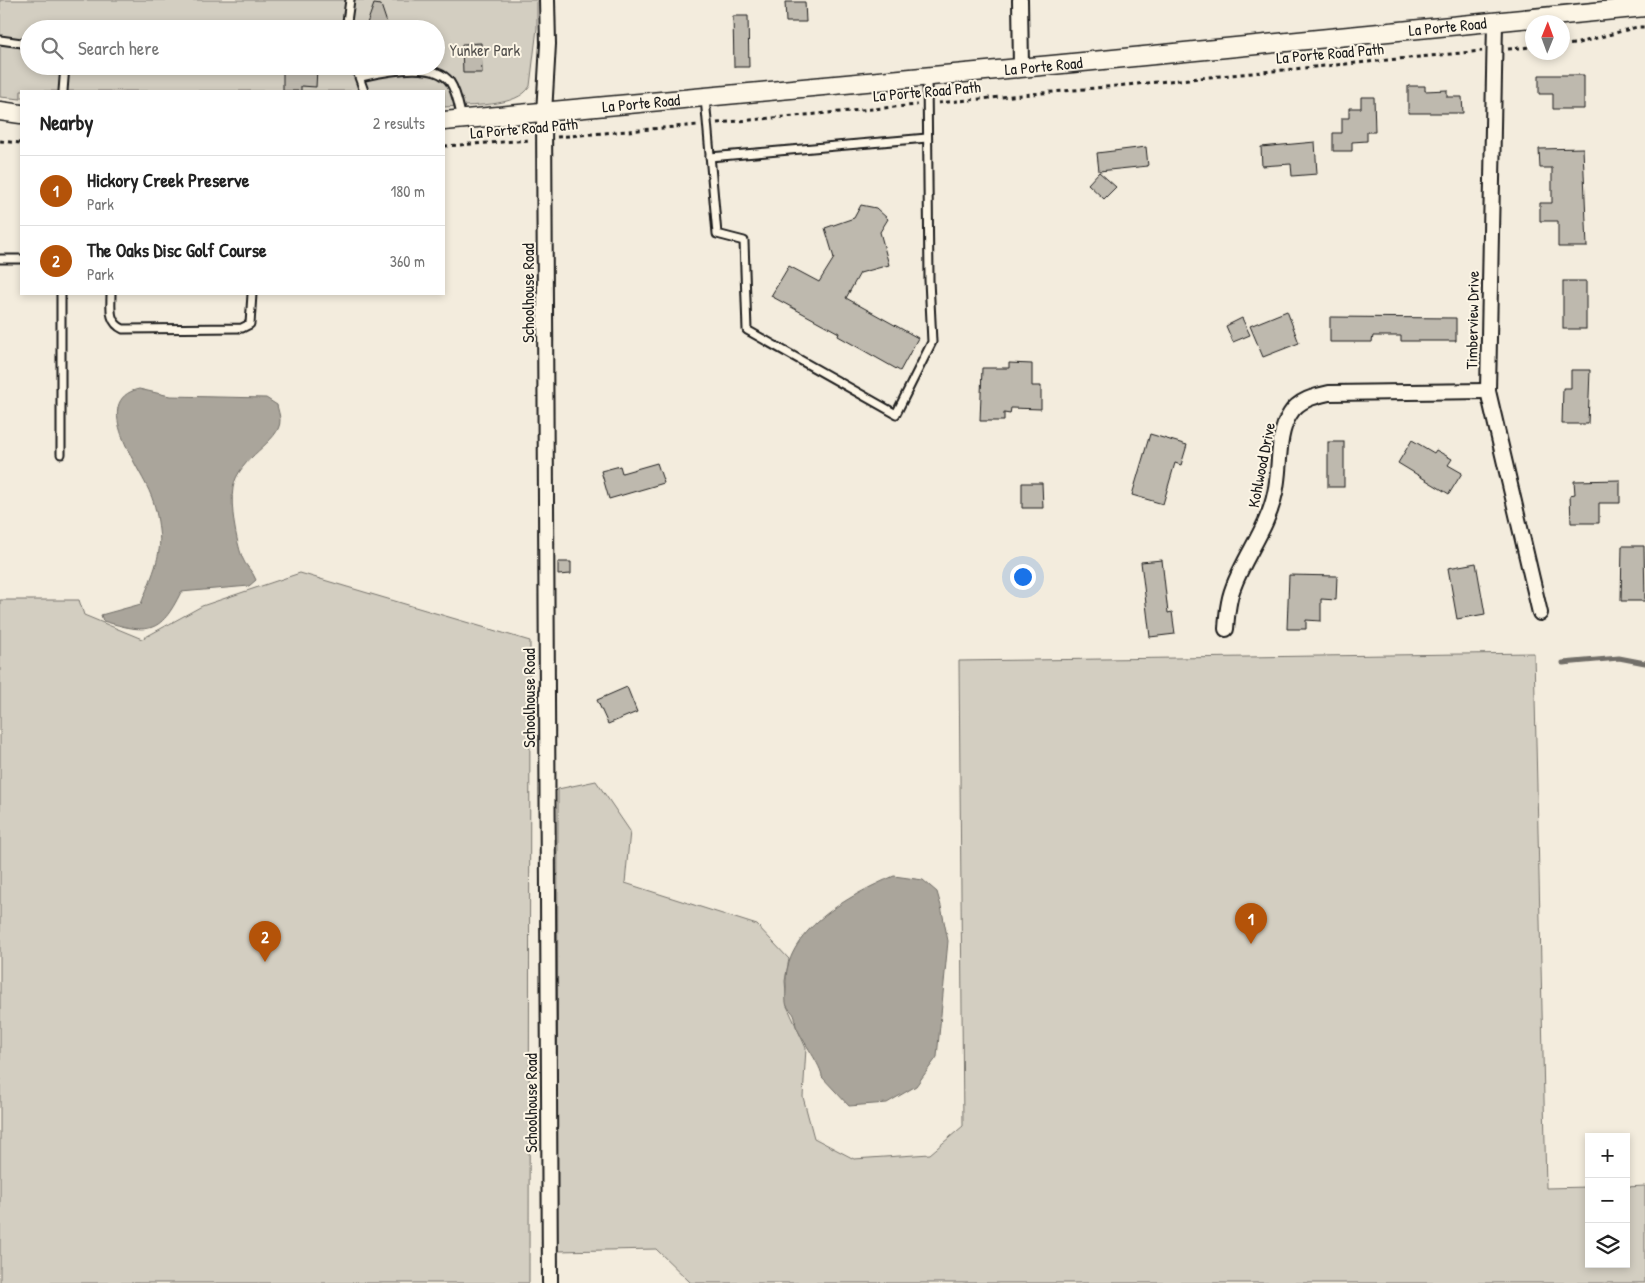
<!DOCTYPE html>
<html lang="en">
<head>
<meta charset="utf-8">
<style>
	:root { --surface:#fff; --page:#f2f2f2; --text:#222; --muted:#767676; --line:#e0e0e0; --accent:#b45309 }
	body { margin:0; font-family:"Patrick Hand",sans-serif; background:var(--page); color:var(--text) }
	.controls { position:absolute; right:15px; bottom:15px; display:grid; overflow:hidden; border-radius:0px; box-shadow:0 2px 8px #0003 }
	.controls button { width:45px; height:45px; display:grid; place-items:center; padding:0; border:0; border-bottom:1px solid var(--line); background:var(--surface); color:var(--text); font:25px sans-serif }
	.compass { position:absolute; left:1525px; top:15px; width:45px; height:45px; border-radius:50%; background:var(--surface); box-shadow:0 2px 8px #0003; rotate:1deg }
	.you { position:absolute; left:1022px; top:576px; width:18px; height:18px; margin:-12px; border:4px solid #fff; border-radius:50%; background:#1a73e8; box-shadow:0 0 0 8px #1a73e833 }
	.badge { display:grid; place-items:center; width:32px; height:32px; border-radius:50%; background:var(--accent); color:#fff; font-size:16px; font-weight:700 }
	.pin { position:absolute; translate:-50% -41px; filter:drop-shadow(0 1px 2px #0008) }
	.pin::after { content:''; position:absolute; top:26px; width:18px; height:15px; background:inherit; clip-path:polygon(0 0,100% 0,50% 100%) }
	.list { margin:0; padding:0; list-style:none }
	h2 { display:flex; justify-content:space-between; align-items:center; height:65px; margin:0; padding:0 20px; font-size:21px }
	h2 small { font-size:16px; font-weight:400; color:var(--muted) }
	.list li { display:grid; grid-template-columns:32px 1fr auto; gap:15px; align-items:center; box-sizing:border-box; height:70px; padding:0 20px; border-top:1px solid var(--line) }
	.list b { display:block; font-size:19px; white-space:nowrap }
	.list p { margin:0; font-size:16px; white-space:nowrap; color:var(--muted) }
	.list em { font-size:16px; font-style:normal; color:var(--muted) }
	.icon { flex:none; width:28px; height:28px; fill:none; stroke:currentColor; stroke-width:2; stroke-linecap:round; stroke-linejoin:round }
	.map { position:relative; flex:none; width:1645px; height:1283px; overflow:hidden }
	.search { position:absolute; background:var(--surface); box-shadow:0 2px 8px #0003; left:20px; top:20px; width:425px; height:55px; display:flex; align-items:center; gap:12px; box-sizing:border-box; padding:0 18px; border-radius:28px; color:var(--muted); font-size:19px }
	.panel { position:absolute; background:var(--surface); box-shadow:0 2px 8px #0003; left:20px; top:90px; width:425px; height:205px; border-radius:0px }
	.map>svg:first-child { display:block }
</style>
</head>
<body>
<div class="map">
<svg width="1645" height="1283" viewBox="0 0 1645 1283">
	<rect width="100%" height="100%" fill="#f3ecdd"/>
	<filter id="ink" filterUnits="userSpaceOnUse"><feTurbulence type="fractalNoise" baseFrequency=".02" numOctaves="2"/><feDisplacementMap in="SourceGraphic" scale="10" xChannelSelector="R" yChannelSelector="G"/><feConvolveMatrix kernelMatrix="1 2 1 2 8 2 1 2 1" color-interpolation-filters="sRGB"/></filter>
	<g filter="url(#ink)">
		<g fill="#d3cec1" stroke="#78756e" fill-rule="evenodd">
			<path d="M0,0H537V28L530,86C518,108 468,105 444,107V91H21V99L0,97ZM29,29H436V66H29Z"/>
			<path d="M300,573L530,641L529,1283H0V600H79L84,615L142,639L202,606Z"/>
			<path d="M1534,653L1546,1188L1589,1187V1264H1626V1187L1645,1186V1283H691L656,1249L557,1251L558,789L596,781L630,831L625,883L757,925L789,959L785,981L787,1006L806,1048L803,1097L814,1138L854,1159L930,1154L963,1126L959,661Z"/>
		</g>
		<g fill="#aaa59b" stroke="#716e68">
			<path d="M139,389L170,396L266,398L277,405C278,410 280,415 280,420C281,442 238,457 233,488C230,506 236,540 242,557C245,566 253,571 256,580L249,586L181,592C160,635 148,634 103,621L101,615L141,604C150,580 163,556 159,530C158,519 155,504 150,493C140,468 89,400 139,389Z"/>
			<path d="M894,876L923,880L937,892L941,906L948,941L937,1057L916,1086L887,1103L849,1106L822,1077C822,1066 802,1041 796,1026C795,1023 796,1019 794,1015C793,1012 789,1010 787,1006C785,1002 786,993 786,987C782,931 850,895 894,876Z"/>
		</g>
		<g fill="none" stroke-linecap="round" stroke-linejoin="round">
			<path stroke="#716e68" stroke-width="5" d="M1563,663L1619,658L1645,663"/>
		</g>
		<g fill="#beb9ae" stroke="#1c1c1c">
			<path d="M785,2H805L806,22H786Z"/>
			<path d="M374,4L381,5L389,29H365Z"/>
			<path d="M733,16H748L749,67H734Z"/>
			<path d="M481,43L482,73H463L462,44Z"/>
			<path d="M283,67L317,68L316,87L301,86V91H283Z"/>
			<path d="M1539,75H1584V109H1553V94H1539Z"/>
			<path d="M1408,86H1425V91L1447,90V97H1462L1463,113H1408Z"/>
			<path d="M1361,97H1374L1375,132H1367V141L1352,142V151H1333V133H1342V118H1349V108H1361Z"/>
			<path d="M1315,142L1317,174L1292,176L1291,164L1262,166L1261,147Z"/>
			<path d="M1146,147L1148,166L1099,171L1097,153Z"/>
			<path d="M1583,148L1587,247H1558V221H1540V203H1552V168H1540L1539,149Z"/>
			<path d="M1099,172L1116,187L1104,199L1088,184Z"/>
			<path d="M861,205L876,208L888,219L880,232L889,265L860,273L846,298L918,338L900,371L838,336L839,333L771,296L789,266L819,282L834,258L825,228L854,218Z"/>
			<rect x="1563" y="281" width="23" height="48"/>
			<path d="M1287,311L1299,343L1263,357L1250,326Z"/>
			<path d="M1330,317L1456,318V341H1401V336H1373L1372,342H1330Z"/>
			<path d="M1242,318L1250,335L1233,342L1226,326Z"/>
			<path d="M1009,363L1032,364V386H1041V409L1011,408L1010,414L1004,413V421H980L982,368H1009Z"/>
			<path d="M1571,370H1590L1588,424H1562L1563,388H1571Z"/>
			<path d="M1150,434L1187,445L1181,465L1175,463L1163,504L1132,495Z"/>
			<path d="M1412,440L1434,453L1436,450L1452,459L1448,465L1462,473L1449,494L1398,463Z"/>
			<rect x="1328" y="442" width="16" height="45"/>
			<path d="M657,463L664,483L609,499L601,471L620,466L622,473Z"/>
			<path d="M1620,480V503H1599V523H1571L1570,495L1575,494L1574,481Z"/>
			<path d="M1022,483H1042L1043,508H1022Z"/>
			<path d="M1622,546H1644L1645,601H1621Z"/>
			<path d="M1162,560L1168,613L1172,612L1175,634L1150,637L1141,562Z"/>
			<path d="M558,562H571V574L558,575Z"/>
			<path d="M1476,563L1485,614L1457,619L1448,568Z"/>
			<path d="M1289,575L1337,576L1336,600L1321,599V621L1306,620V629H1287Z"/>
			<path d="M627,687L637,712L608,724L597,700Z"/>
		</g>
		<g fill="none" stroke-linecap="round" stroke-linejoin="round">
			<g stroke="#1c1c1c" stroke-width="11">
				<g id="service">
					<path d="M346,29L350,0"/>
					<path d="M0,40L29,44"/>
					<path d="M355,66L364,91"/>
					<path d="M361,77C382,72 434,60 450,82C457,92 459,107 462,119"/>
					<path d="M63,91L65,66"/>
					<path d="M705,98L717,234L744,241L747,330L896,414L932,342L929,280L927,77"/>
					<path d="M710,157L927,138"/>
					<path d="M0,259H21"/>
					<path d="M111,294C111,308 108,322 123,329L242,328L250,324L252,294"/>
					<path d="M61,454V294"/>
				</g>
			</g>
			<g stroke="#1c1c1c" stroke-width="18">
				<g id="minor">
					<path d="M547,0L548,44L544,113L550,1283"/>
					<path d="M1020,0L1021,67"/>
					<path d="M1495,22L1488,391L1540,613"/>
					<path d="M1226,629C1227,615 1228,601 1233,588C1245,555 1268,528 1275,493C1281,468 1276,436 1290,414C1298,400 1315,396 1329,393L1488,391"/>
				</g>
			</g>
			<g stroke="#1c1c1c" stroke-width="21">
				<g id="tertiary">
					<path d="M0,111L21,114"/>
					<path id="s1" d="M444,121L1052,65L1645,7"/>
				</g>
			</g>
			<g stroke="#1c1c1c" stroke-width="3" stroke-dasharray="4 4" stroke-linecap="butt">
				<path d="M1562,45L1575,44L1637,27H1645"/>
				<path d="M1508,49L1532,47"/>
				<path d="M938,103L1482,51"/>
				<path d="M717,123L917,105"/>
				<path d="M557,137L698,125"/>
				<path d="M0,141L21,143"/>
				<path d="M444,146L531,140"/>
			</g>
			<use href="#service" stroke="#fcf5e5" stroke-width="7"/>
			<use href="#minor" stroke="#fcf5e5" stroke-width="14"/>
			<use href="#tertiary" stroke="#fcf5e5" stroke-width="18"/>
		</g>
	</g>
	<g text-anchor="middle" stroke-width="4" stroke-linejoin="round" paint-order="stroke">
		<g font-size="16" fill="#1c1c1c" stroke="#fcf5e5">
			<text dy="6" stroke="none"><textPath href="#s1" startOffset="1008">La Porte Road</textPath></text>
			<text transform="translate(1330 53) rotate(-5)" y="6">La Porte Road Path</text>
			<text dy="6" stroke="none"><textPath href="#s1" startOffset="602">La Porte Road</textPath></text>
			<text transform="translate(927 91) rotate(-5)" y="6">La Porte Road Path</text>
			<text dy="6" stroke="none"><textPath href="#s1" startOffset="198">La Porte Road</textPath></text>
			<text transform="translate(524 128) rotate(-5)" y="6">La Porte Road Path</text>
			<text transform="translate(528 293) rotate(-90)" y="6">Schoolhouse Road</text>
			<text transform="translate(1472 320) rotate(-89)" y="6">Timberview Drive</text>
			<text transform="translate(1261 465) rotate(-79)" y="6">Kohlwood Drive</text>
			<text transform="translate(529 698) rotate(-90)" y="6">Schoolhouse Road</text>
			<text transform="translate(531 1103) rotate(-90)" y="6">Schoolhouse Road</text>
		</g>
		<g font-size="16" fill="#53514e" stroke="#fcf5e5">
			<text x="485" y="56">Yunker Park</text>
		</g>
	</g>
</svg>
<div class="controls">
<button>+</button>
<button>−</button>
<button><svg class="icon" aria-label="layers" viewBox="0 0 24 24"><path d="M12 4l9 5-9 5-9-5zM3 14l9 5 9-5"/></svg></button>
</div>
<svg class="compass" viewBox="-18 -18 36 36"><path d="M0-13l5 13h-10z" fill="#e53935"/><path d="M0 13l5-13h-10z" fill="#767676"/></svg>
<div class="you"></div>
<div class="pin badge" style="left:1251px;top:944px">1</div>
<div class="pin badge" style="left:265px;top:962px">2</div>
<div class="search"><svg class="icon" aria-label="search" viewBox="0 0 24 24"><circle cx="10" cy="10" r="6"/><path d="M15 15l6 6"/></svg>Search here</div>
<section class="panel">
<h2>Nearby<small>2 results</small></h2>
<ul class="list">
<li><span class="badge">1</span><div><b>Hickory Creek Preserve</b><p>Park</p></div><em>180 m</em></li>
<li><span class="badge">2</span><div><b>The Oaks Disc Golf Course</b><p>Park</p></div><em>360 m</em></li>
</ul>
</section>
</div>
</body>
</html>
